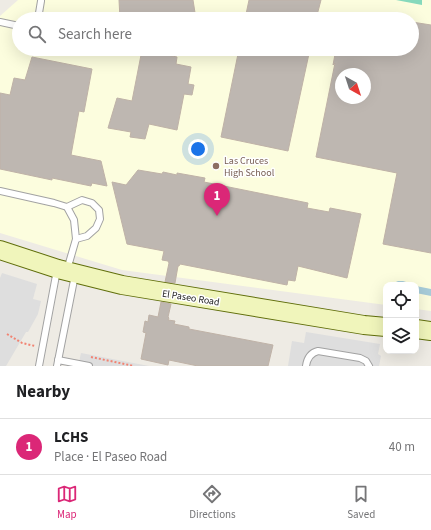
<!DOCTYPE html>
<html lang="en">
<head>
<meta charset="utf-8">
<style>
	:root { --surface:#fff; --page:#f2f2f2; --text:#202124; --muted:#757577; --line:#e0e0e0; --accent:#db2777 }
	body { margin:0; font-family:"Source Sans 3",sans-serif; background:var(--page); color:var(--text) }
	.controls { position:absolute; right:12px; bottom:12px; display:grid; overflow:hidden; border-radius:8px; box-shadow:0 4px 16px #0002 }
	.controls button { width:36px; height:36px; display:grid; place-items:center; padding:0; border:0; border-bottom:1px solid var(--line); background:var(--surface); color:var(--text); font:20px sans-serif }
	.compass { position:absolute; left:335px; top:68px; width:36px; height:36px; border-radius:50%; background:var(--surface); box-shadow:0 4px 16px #0002; rotate:141deg }
	.you { position:absolute; left:198px; top:149px; width:14px; height:14px; margin:-10px; border:3px solid #fff; border-radius:50%; background:#1a73e8; box-shadow:0 0 0 6px #1a73e833 }
	.badge { display:grid; place-items:center; width:26px; height:26px; border-radius:50%; background:var(--accent); color:#fff; font-size:13px; font-weight:700 }
	.pin { position:absolute; translate:-50% -33px; filter:drop-shadow(0 1px 2px #0008) }
	.pin::after { content:''; position:absolute; top:21px; width:14px; height:12px; background:inherit; clip-path:polygon(0 0,100% 0,50% 100%) }
	.list { margin:0; padding:0; list-style:none }
	h2 { display:flex; justify-content:space-between; align-items:center; height:52px; margin:0; padding:0 16px; font-size:17px }
	h2 small { font-size:13px; font-weight:400; color:var(--muted) }
	.list li { display:grid; grid-template-columns:26px 1fr auto; gap:12px; align-items:center; box-sizing:border-box; height:56px; padding:0 16px; border-top:1px solid var(--line) }
	.list b { display:block; font-size:15px; white-space:nowrap }
	.list p { margin:0; font-size:13px; white-space:nowrap; color:var(--muted) }
	.list em { font-size:13px; font-style:normal; color:var(--muted) }
	.icon { flex:none; width:22px; height:22px; fill:none; stroke:currentColor; stroke-width:2; stroke-linecap:round; stroke-linejoin:round }
	.map { position:relative; flex:none; width:431px; height:366px; overflow:hidden }
	.search { position:absolute; background:var(--surface); box-shadow:0 4px 16px #0002; left:12px; right:12px; top:12px; height:44px; display:flex; align-items:center; gap:10px; box-sizing:border-box; padding:0 14px; border-radius:22px; color:var(--muted); font-size:15px }
	.sheet { height:108px; background:var(--surface) }
	nav { display:flex; justify-content:space-around; align-items:center; box-sizing:border-box; height:56px; border-top:1px solid var(--line); background:var(--surface); font-size:11px; color:var(--muted) }
	nav a { display:grid; justify-items:center; gap:2px }
	nav .on { color:var(--accent) }
	.map>svg:first-child { display:block }
</style>
</head>
<body>
<div class="map">
<svg width="431" height="366" viewBox="0 0 431 366">
	<rect width="100%" height="100%" fill="#eeebe4"/>
	<path fill="#fcfdde" fill-rule="evenodd" d="M18,0H431V311L416,309V285H386V305L122,270L0,233V16ZM19,19H412V49H19ZM341,74H365V98H341Z"/>
	<path fill="#86d9bc" d="M396,0H422V5Z"/>
	<g fill="#dedede">
		<path d="M2,273L37,284L33,299L41,301L38,314L28,332H26L6,366H0V278Z"/>
		<path d="M306,332L380,344L378,354L381,356L379,366H288L292,341L304,343Z"/>
		<path d="M81,353L149,366H78Z"/>
	</g>
	<g fill="#a7ccd9">
		<path d="M398,281H403L415,285H391L394,283Z"/>
		<path d="M416,286L431,289V296L416,293Z"/>
	</g>
	<g fill="#beb7b1" stroke="#bfb2a7" fill-rule="evenodd">
		<path d="M119,0H193L196,19H120Z"/>
		<path d="M249,0H321L316,19H245Z"/>
		<path d="M412,22L431,25V253L383,244L397,173L316,157L335,63L333,65L336,49H412ZM341,74H365V98H341Z"/>
		<path d="M239,49H310L288,151L221,137Z"/>
		<path d="M142,50L177,57L176,64L191,67L188,84L194,85L192,95L184,94L177,130L149,124L145,139L130,137L131,132L108,128L117,98L132,101Z"/>
		<path d="M32,57L92,69L84,112L79,111L71,155L101,161L107,186L92,183L91,186L52,178V180L0,169V93L10,95L14,78L25,80Z"/>
		<path d="M138,170L162,174L163,172L177,175V173L205,178L204,182L308,203L307,208L329,212L330,208L361,214L347,278L298,266L295,281L288,280L287,285L180,264L179,266H178L175,283L165,282L169,263L168,261L162,260L164,251L127,244L112,182L126,185Z"/>
		<path d="M161,302L171,304L168,317L169,318L168,320L175,321L174,324L189,327V329L273,345L268,366H198L169,360L168,365L141,359L146,333L143,332L145,321L148,322L149,315L158,317Z"/>
	</g>
	<g fill="none" stroke-linecap="round" stroke-linejoin="round">
		<g stroke="#a2a2a2" stroke-width="8">
			<g id="lane">
				<path d="M38,19L41,1"/>
				<path d="M0,22L19,26"/>
				<path d="M0,191L54,203L67,207L74,220L76,239L67,270"/>
				<path d="M67,207L82,200L92,203L99,210L100,219L96,228L87,236L76,239"/>
				<path d="M58,360L89,366"/>
				<path d="M39,366L57,270"/>
				<path d="M57,366L75,275"/>
				<path d="M306,366C307,359 310,353 318,351L360,358L366,361L369,366"/>
			</g>
		</g>
		<g stroke="#606e0b" stroke-width="20">
			<g id="secondary">
				<path d="M0,250L58,269L122,285L364,325L386,327"/>
				<path d="M416,329L431,331"/>
			</g>
		</g>
		<g stroke="#f18372" stroke-width="2" stroke-dasharray="2 2" stroke-linecap="butt">
			<path d="M7,334L22,343L35,346"/>
			<path d="M91,357L134,366"/>
		</g>
		<use href="#lane" stroke="#fff" stroke-width="6"/>
		<use href="#secondary" stroke="#f0f5bb" stroke-width="18"/>
	</g>
	<circle fill="#8d6e63" stroke="#fff" stroke-width="1.5" cx="216" cy="166" r="4"/>
	<g text-anchor="middle" stroke-width="3" stroke-linejoin="round" paint-order="stroke">
		<g font-size="10" fill="#785e54" stroke="#fff" text-anchor="start">
			<text x="224" y="164">Las Cruces<tspan x="224" dy="12">High School</tspan></text>
		</g>
		<g font-size="10" fill="#1e1e1e" stroke="#fff">
			<text transform="translate(191 297) rotate(9)" y="4">El Paseo Road</text>
		</g>
	</g>
</svg>
<div class="controls">
<button><svg class="icon" aria-label="locate" viewBox="0 0 24 24"><circle cx="12" cy="12" r="6"/><path d="M12 2v4M12 18v4M2 12h4M18 12h4"/></svg></button>
<button><svg class="icon" aria-label="layers" viewBox="0 0 24 24"><path d="M12 4l9 5-9 5-9-5zM3 14l9 5 9-5"/></svg></button>
</div>
<svg class="compass" viewBox="-18 -18 36 36"><path d="M0-13l5 13h-10z" fill="#e53935"/><path d="M0 13l5-13h-10z" fill="#757577"/></svg>
<div class="you"></div>
<div class="pin badge" style="left:217px;top:216px">1</div>
<div class="search"><svg class="icon" aria-label="search" viewBox="0 0 24 24"><circle cx="10" cy="10" r="6"/><path d="M15 15l6 6"/></svg>Search here</div>
</div>
<section class="sheet">
<h2>Nearby<small></small></h2>
<ul class="list">
<li><span class="badge">1</span><div><b>LCHS</b><p>Place · El Paseo Road</p></div><em>40 m</em></li>
</ul>
</section>
<nav>
<a class="on"><svg class="icon" aria-label="map" viewBox="0 0 24 24"><path d="M3 6l6-2 6 2 6-2v14l-6 2-6-2-6 2zM9 4v14M15 6v14"/></svg>Map</a>
<a><svg class="icon" aria-label="directions" viewBox="0 0 24 24"><path d="M12 3l9 9-9 9-9-9zM9 14v-3h6M13 9l2 2-2 2"/></svg>Directions</a>
<a><svg class="icon" aria-label="saved" viewBox="0 0 24 24"><path d="M7 4h10v16l-5-4-5 4z"/></svg>Saved</a>
</nav>
</body>
</html>
